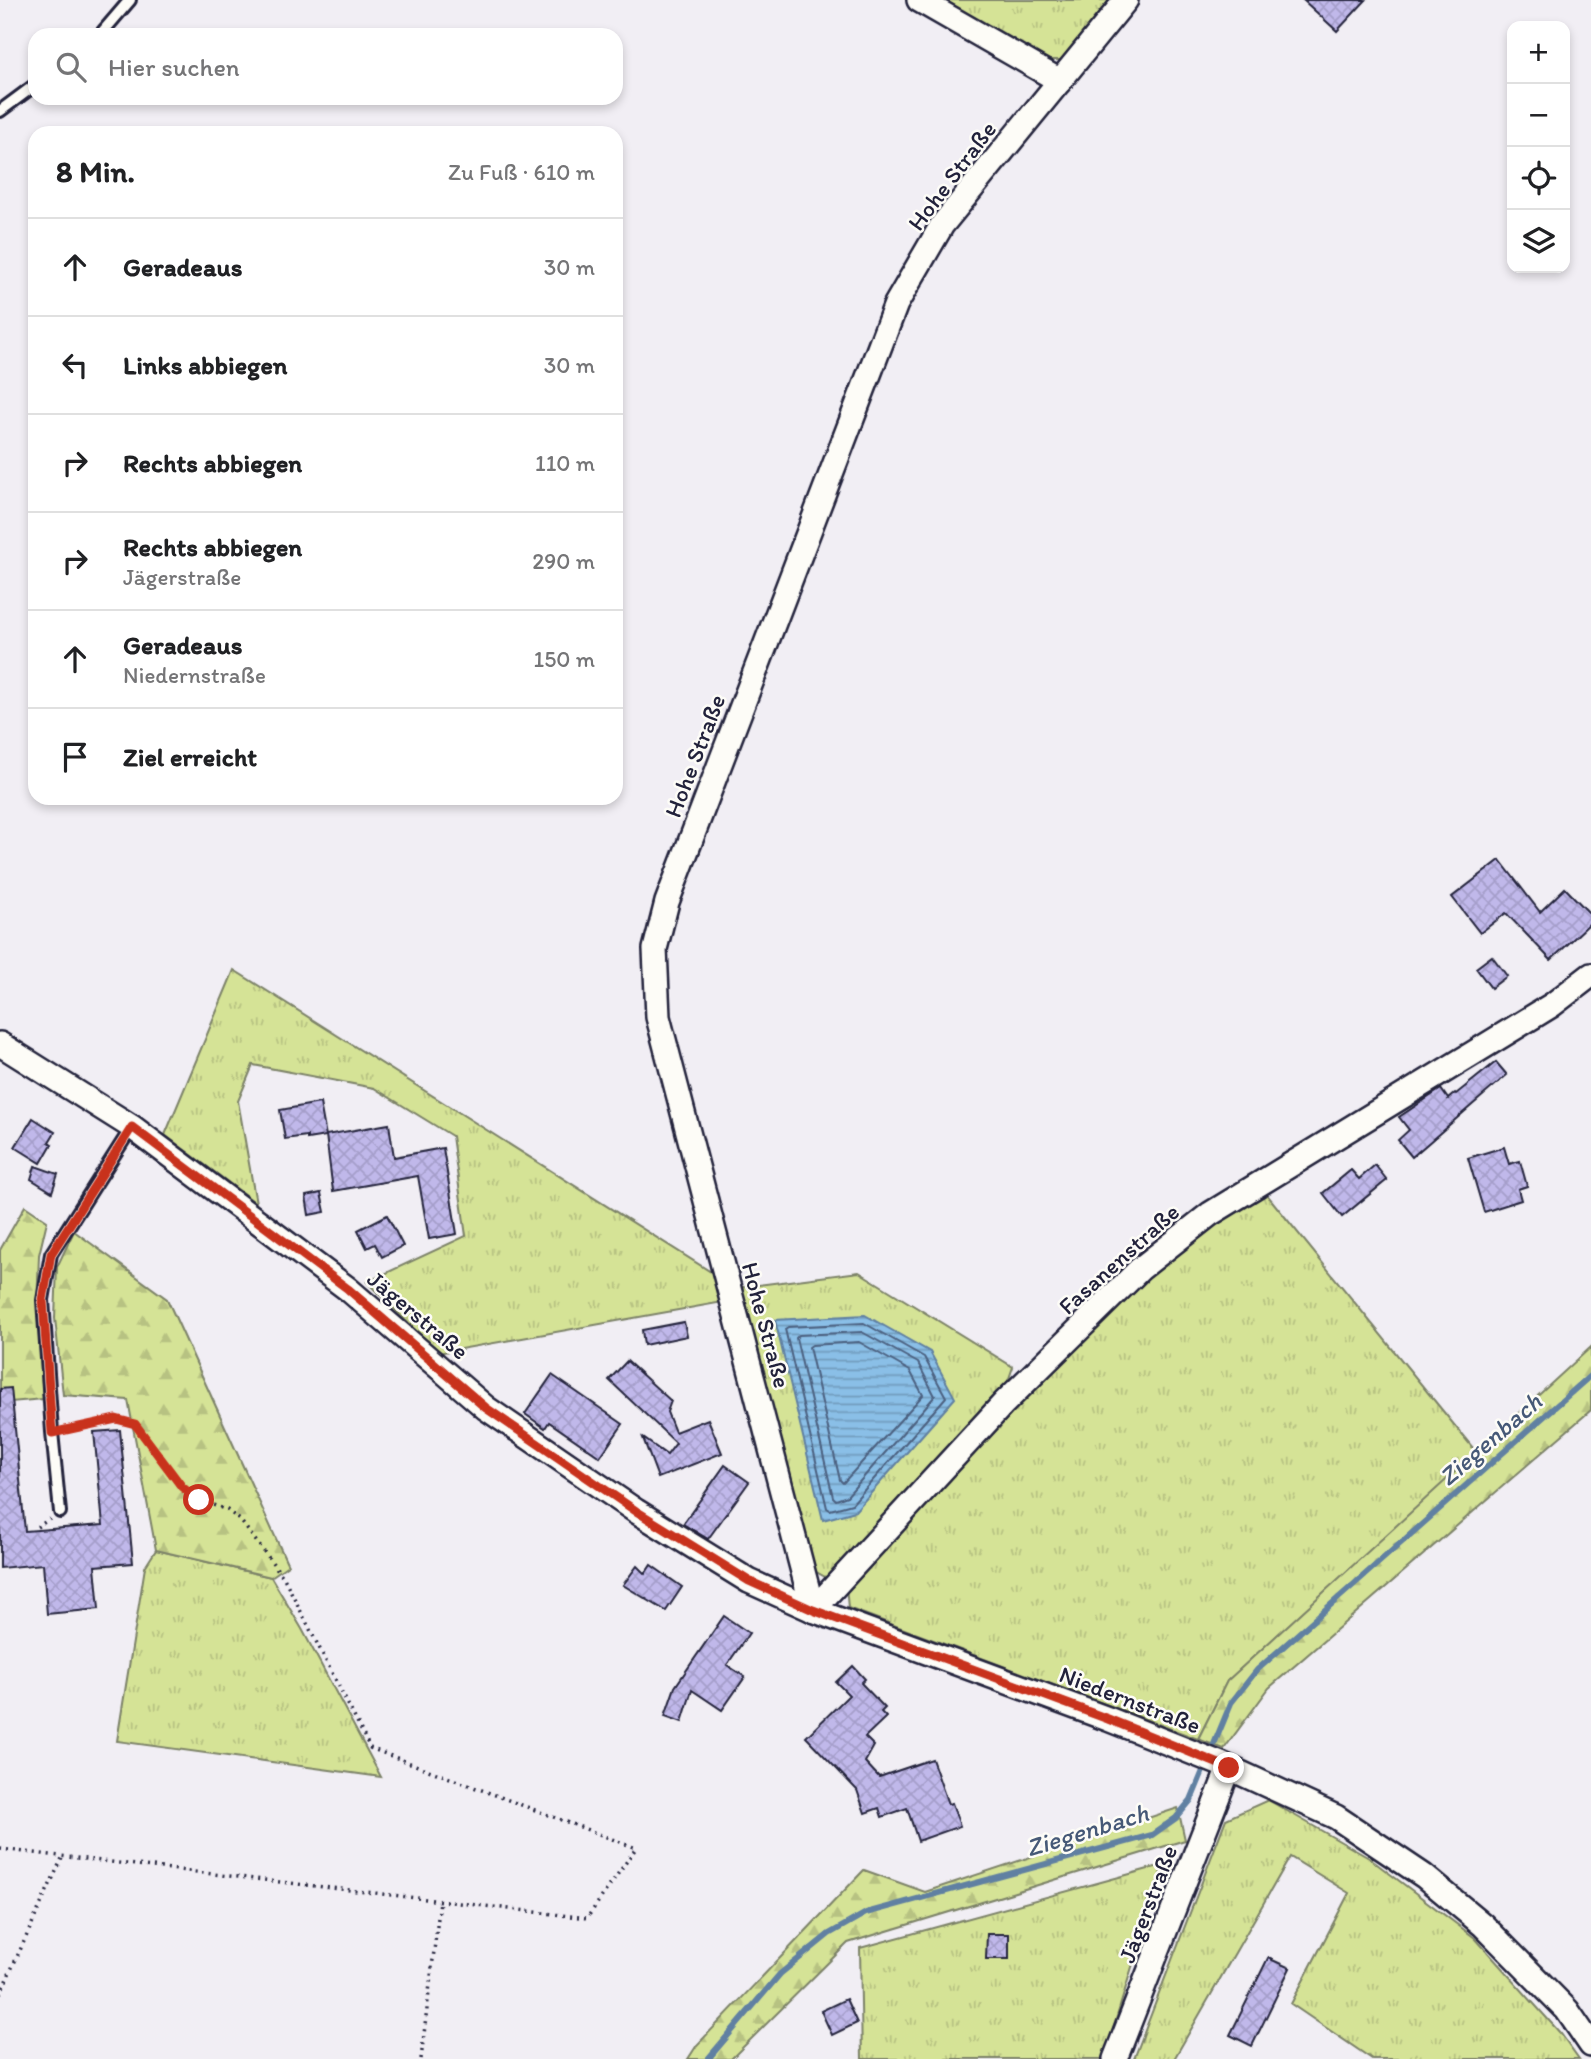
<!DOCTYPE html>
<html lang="de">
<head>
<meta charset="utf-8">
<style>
	:root { --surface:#fff; --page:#f2f2f2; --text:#202124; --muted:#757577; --line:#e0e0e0 }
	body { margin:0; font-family:Itim,sans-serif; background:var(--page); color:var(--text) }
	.controls { position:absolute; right:21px; top:21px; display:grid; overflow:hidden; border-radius:14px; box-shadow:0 4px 10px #0003 }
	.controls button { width:63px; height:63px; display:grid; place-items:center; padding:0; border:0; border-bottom:2px solid var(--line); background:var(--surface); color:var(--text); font:35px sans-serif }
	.stop { position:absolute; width:21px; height:21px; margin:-16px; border:5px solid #c8321e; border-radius:50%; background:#fff }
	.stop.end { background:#c8321e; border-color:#fff; box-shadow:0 2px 7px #0008 }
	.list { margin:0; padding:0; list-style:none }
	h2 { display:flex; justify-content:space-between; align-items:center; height:91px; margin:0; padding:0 28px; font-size:30px }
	h2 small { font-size:23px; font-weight:400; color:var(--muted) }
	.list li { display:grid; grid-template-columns:46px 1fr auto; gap:21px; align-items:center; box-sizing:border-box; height:98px; padding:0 28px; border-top:2px solid var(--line) }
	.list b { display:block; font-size:26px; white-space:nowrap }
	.list p { margin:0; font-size:23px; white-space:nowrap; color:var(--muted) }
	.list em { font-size:23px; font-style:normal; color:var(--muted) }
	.icon { flex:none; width:38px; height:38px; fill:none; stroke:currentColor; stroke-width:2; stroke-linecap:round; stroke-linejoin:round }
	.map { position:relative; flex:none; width:1591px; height:2059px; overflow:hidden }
	.search { position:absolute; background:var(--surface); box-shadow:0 4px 10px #0003; left:28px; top:28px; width:595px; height:77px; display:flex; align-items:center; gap:18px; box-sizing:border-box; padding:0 24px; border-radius:21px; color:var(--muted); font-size:26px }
	.panel { position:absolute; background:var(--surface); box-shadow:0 4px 10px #0003; left:28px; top:126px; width:595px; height:679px; border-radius:21px }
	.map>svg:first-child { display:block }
</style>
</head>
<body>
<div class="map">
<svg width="1591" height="2059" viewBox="0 0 1591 2059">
	<defs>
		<pattern id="grass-tufts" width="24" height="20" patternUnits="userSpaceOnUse" patternTransform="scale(1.75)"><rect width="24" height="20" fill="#d5e396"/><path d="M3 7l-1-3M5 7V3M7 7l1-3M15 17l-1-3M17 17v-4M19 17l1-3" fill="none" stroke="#b7c282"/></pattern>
		<pattern id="forest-firs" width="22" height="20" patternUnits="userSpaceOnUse" patternTransform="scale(1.75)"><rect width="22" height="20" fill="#d5e396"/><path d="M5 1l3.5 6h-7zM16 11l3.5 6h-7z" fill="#b7c282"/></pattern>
		<pattern id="water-rules" width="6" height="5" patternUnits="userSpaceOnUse" patternTransform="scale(1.75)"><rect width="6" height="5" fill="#8abfe7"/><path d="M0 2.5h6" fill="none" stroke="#709bbc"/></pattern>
		<pattern id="building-cross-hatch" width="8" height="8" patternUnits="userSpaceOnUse" patternTransform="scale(1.75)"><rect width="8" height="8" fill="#c0b8ea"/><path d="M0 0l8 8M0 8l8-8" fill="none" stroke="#a59eca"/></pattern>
	</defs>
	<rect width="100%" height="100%" fill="#f1eef4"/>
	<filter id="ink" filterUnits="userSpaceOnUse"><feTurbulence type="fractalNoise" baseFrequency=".0143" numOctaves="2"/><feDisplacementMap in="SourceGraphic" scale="14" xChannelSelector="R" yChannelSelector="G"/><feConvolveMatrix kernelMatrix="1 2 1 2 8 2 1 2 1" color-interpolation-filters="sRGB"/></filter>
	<g filter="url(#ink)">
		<g fill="url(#grass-tufts)" stroke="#7c8268" stroke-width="2">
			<path d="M936,0H1111L1061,60H1041Z"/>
			<path d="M234,970L714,1274L723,1302L438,1353L367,1282L466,1236L452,1136L374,1088L253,1065L238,1101L256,1203L165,1135Z"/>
			<path d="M1264,1191L1477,1453L1227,1681L1198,1739L848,1608L846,1586L1146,1274Z"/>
			<path d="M859,1272L1013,1367L1007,1384L827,1578L811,1569L735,1288Z"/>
			<path d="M156,1550L271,1577L302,1629L381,1777L117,1741L145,1567Z"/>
			<path d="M1268,1800L1369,1858L1475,1938L1561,2034L1579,2059H1372L1291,2004L1349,1893L1290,1857L1174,2059H1134L1226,1819Z"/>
			<path d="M1163,1865L1104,2059H862L860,1948Z"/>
		</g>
		<g fill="url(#forest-firs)" stroke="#7c8268" stroke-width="2">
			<path d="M25,1206L47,1221L39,1255L37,1308L43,1399L0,1403V1250Z"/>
			<path d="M74,1231L167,1299L288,1565L271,1577L156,1550L128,1400L63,1395L55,1318L57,1267Z"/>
			<path d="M1591,1347V1410L1269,1688L1224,1749L1198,1739L1227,1681Z"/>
			<path d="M1178,1808L1185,1840L848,1943L731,2059H688L697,2045L864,1870L925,1892Z"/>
		</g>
		<path fill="url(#water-rules)" stroke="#6080a2" stroke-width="2" d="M865,1315L930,1352L955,1398L855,1511L823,1520L775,1320Z"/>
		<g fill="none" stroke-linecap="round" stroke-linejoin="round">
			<g stroke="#4c6180" stroke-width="2">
				<path d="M864,1323L924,1357L946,1397L852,1504L830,1510L827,1508L785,1329L788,1327Z"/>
				<path d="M862,1332L918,1363L935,1396L847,1496L836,1500L833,1497L796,1338L799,1335Z"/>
				<path d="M859,1342L910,1371L923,1395L843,1483L840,1480L809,1347L812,1345Z"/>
			</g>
			<path stroke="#6080a2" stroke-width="6" d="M708,2059L780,1974L829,1934L866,1913L1152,1835L1176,1818L1191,1800L1231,1703L1257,1670L1591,1375"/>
		</g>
		<g fill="url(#building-cross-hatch)" stroke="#22223b" stroke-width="2">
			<path d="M1303,0H1366L1337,31Z"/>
			<path d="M1500,860L1540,912L1565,888L1591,915V922L1551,960L1506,913L1480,933L1452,897Z"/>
			<path d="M1492,956L1507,976L1491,988L1476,968Z"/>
			<path d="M1496,1062L1507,1075L1412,1157L1398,1140L1409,1130L1399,1117L1441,1089L1448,1099L1455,1093L1456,1094Z"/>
			<path d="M320,1103L326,1136L307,1139V1136L285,1139L280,1110Z"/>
			<path d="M33,1118L55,1132L49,1142L52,1144L41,1163L15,1147Z"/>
			<path d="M389,1124L394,1157L443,1148L457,1234L429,1239L418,1176L333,1191L326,1135Z"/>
			<path d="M1504,1147L1509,1164L1520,1161L1527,1186L1518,1189L1521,1200L1484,1212L1468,1158Z"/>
			<path d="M1375,1165L1387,1180L1342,1217L1323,1193L1351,1170L1359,1179Z"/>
			<path d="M35,1166L58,1174L52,1192L31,1179Z"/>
			<path d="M321,1193L325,1212L309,1215L306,1196Z"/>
			<path d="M387,1215L403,1246L382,1257L375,1244L367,1248L358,1230Z"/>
			<path d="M684,1322L687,1336L644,1345L642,1330Z"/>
			<path d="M627,1361L671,1401L667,1412L675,1432L708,1419L722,1453L658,1478L643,1438L667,1455L676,1443L609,1380Z"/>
			<path d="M552,1375L623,1424L600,1457L549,1422L545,1428L525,1414Z"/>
			<path d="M11,1388L25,1531L103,1525L94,1432L120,1430L133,1563L95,1566L99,1609L47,1614L43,1564L0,1568V1389Z"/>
			<path d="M725,1465L749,1482L708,1539L683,1524Z"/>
			<path d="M651,1565L682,1587L666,1611L623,1585L637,1566L645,1574Z"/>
			<path d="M724,1616L749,1633L727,1665L745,1677L722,1710L692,1690L682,1722L665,1716L675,1687Z"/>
			<path d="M853,1666L865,1679L861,1683L885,1708L881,1712L886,1717L865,1737L874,1746L865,1762L879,1777L932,1759L948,1804L952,1803L960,1826L918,1841L907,1808L882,1817L879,1808L865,1813L857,1790L806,1737L849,1695L836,1682Z"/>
			<path d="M987,1934H1009V1959H986Z"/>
			<path d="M1268,1958L1290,1968L1252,2046L1230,2035Z"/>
			<path d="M846,1999L857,2023L832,2035L821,2011Z"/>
		</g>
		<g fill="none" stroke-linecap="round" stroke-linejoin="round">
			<g stroke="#22223b" stroke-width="16">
				<g id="service">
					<path d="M100,35L130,0"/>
					<path d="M0,111L35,85"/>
					<path d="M60,1512L52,1432L43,1300L51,1254L132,1127"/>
				</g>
			</g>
			<g stroke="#22223b" stroke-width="28">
				<g id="minor">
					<path d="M919,0L1060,81"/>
					<path d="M0,1044L132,1127L348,1289L486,1408L636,1511L749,1581L813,1610L1108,1719L1221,1764L1336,1817L1424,1876L1483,1925L1567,2010L1591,2045"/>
					<path d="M813,1610L658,1017L655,949L667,902L896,304L942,225L1126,0"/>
					<path d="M813,1610L1004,1403L1140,1269L1210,1214L1552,1005L1591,975"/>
					<path d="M1115,2059L1229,1768"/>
				</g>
			</g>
			<g stroke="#22223b" stroke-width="3.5" stroke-dasharray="2 5" stroke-linecap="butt">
				<path d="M37,1527L50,1519"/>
				<path d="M0,1849L587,1918L636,1848L370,1748L284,1578L240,1520L227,1510L199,1500L182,1487L135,1425L116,1419L66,1430"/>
				<path d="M0,1994L63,1856"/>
				<path d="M421,2059L440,1901"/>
			</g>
			<use href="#service" stroke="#fdfcf7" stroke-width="10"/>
			<use href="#minor" stroke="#fdfcf7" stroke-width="23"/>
		</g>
	</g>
	<g fill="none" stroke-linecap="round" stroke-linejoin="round" filter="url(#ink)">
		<path stroke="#c8321e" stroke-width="9" d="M199,1500L182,1487L135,1424L116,1419L52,1433L43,1300L51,1254L132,1127L348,1289L486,1408L636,1511L749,1581L813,1610L1108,1719L1229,1768"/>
	</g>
	<g text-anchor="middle" stroke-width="5" stroke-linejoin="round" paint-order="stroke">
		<g font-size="24" fill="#22223b" stroke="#fdfcf7">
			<text transform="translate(952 176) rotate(-53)" y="8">Hohe Straße</text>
			<text transform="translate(695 756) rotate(-69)" y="8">Hohe Straße</text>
			<text transform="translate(1119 1259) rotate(-42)" y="8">Fasanenstraße</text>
			<text transform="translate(418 1315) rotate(40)" y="8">Jägerstraße</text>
			<text transform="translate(766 1325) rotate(75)" y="8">Hohe Straße</text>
			<text transform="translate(1130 1700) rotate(21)" y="8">Niedernstraße</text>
			<text transform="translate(1148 1904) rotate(-69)" y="8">Jägerstraße</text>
		</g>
		<g font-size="26" font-style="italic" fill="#465977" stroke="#fdfcf7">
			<text transform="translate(1490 1439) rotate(-41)" y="9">Ziegenbach</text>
			<text transform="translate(1087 1830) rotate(-17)" y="9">Ziegenbach</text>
		</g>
	</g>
</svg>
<div class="controls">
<button>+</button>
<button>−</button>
<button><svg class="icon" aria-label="locate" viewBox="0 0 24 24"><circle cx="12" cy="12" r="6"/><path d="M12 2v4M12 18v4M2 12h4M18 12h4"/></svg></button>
<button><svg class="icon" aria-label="layers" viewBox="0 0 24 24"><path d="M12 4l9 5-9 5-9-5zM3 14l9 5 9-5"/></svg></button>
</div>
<div class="stop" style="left:199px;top:1500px"></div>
<div class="stop end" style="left:1229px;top:1768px"></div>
<div class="search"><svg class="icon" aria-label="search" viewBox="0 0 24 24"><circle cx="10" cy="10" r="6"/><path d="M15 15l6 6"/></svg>Hier suchen</div>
<section class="panel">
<h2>8 Min.<small>Zu Fuß · 610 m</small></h2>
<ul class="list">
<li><svg class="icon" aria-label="ahead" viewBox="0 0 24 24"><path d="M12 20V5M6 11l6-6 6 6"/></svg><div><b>Geradeaus</b></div><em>30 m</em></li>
<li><svg class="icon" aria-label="left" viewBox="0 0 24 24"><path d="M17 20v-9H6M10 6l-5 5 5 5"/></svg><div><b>Links abbiegen</b></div><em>30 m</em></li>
<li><svg class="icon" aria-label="right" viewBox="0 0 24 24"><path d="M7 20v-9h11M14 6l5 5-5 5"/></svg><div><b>Rechts abbiegen</b></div><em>110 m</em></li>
<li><svg class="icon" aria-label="right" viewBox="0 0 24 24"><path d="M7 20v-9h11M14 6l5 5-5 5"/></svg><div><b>Rechts abbiegen</b><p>Jägerstraße</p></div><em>290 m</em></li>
<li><svg class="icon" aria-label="ahead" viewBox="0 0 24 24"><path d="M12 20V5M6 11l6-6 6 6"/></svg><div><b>Geradeaus</b><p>Niedernstraße</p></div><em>150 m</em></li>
<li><svg class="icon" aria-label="arrive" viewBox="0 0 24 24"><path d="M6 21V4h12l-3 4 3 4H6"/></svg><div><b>Ziel erreicht</b></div></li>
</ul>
</section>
</div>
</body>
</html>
